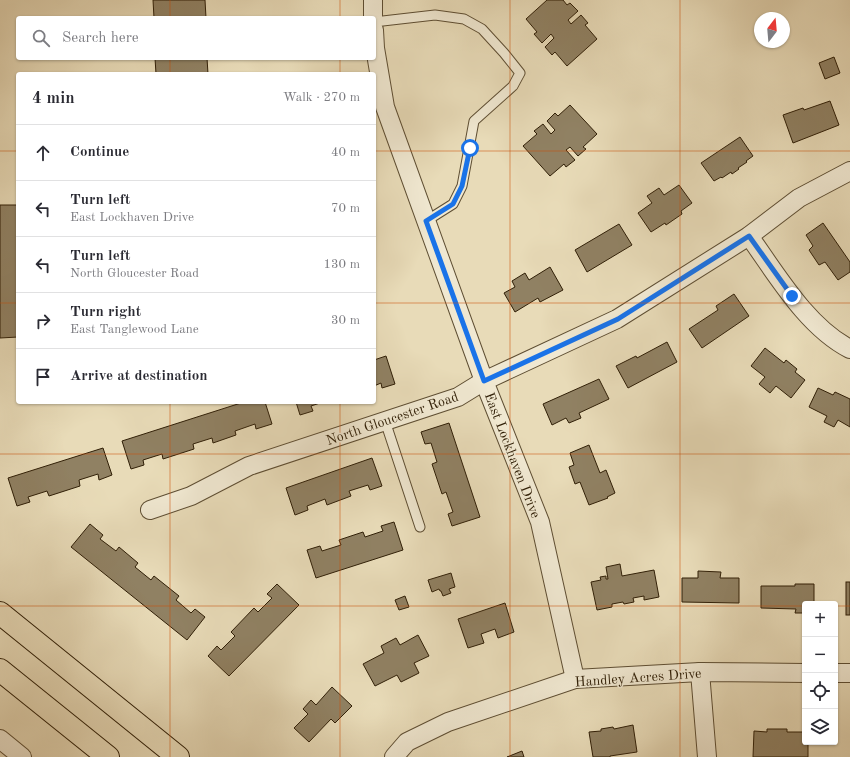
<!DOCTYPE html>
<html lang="en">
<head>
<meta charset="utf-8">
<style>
	:root { --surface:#fff; --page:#f7f7f7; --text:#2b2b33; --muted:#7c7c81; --line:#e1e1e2 }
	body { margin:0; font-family:"Old Standard TT",serif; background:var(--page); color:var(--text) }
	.controls { position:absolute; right:12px; bottom:12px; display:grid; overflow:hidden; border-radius:4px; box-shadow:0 1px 3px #0004 }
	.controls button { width:36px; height:36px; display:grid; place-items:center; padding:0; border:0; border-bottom:1px solid var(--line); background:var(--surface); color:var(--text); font:20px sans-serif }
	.compass { position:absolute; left:754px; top:12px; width:36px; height:36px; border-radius:50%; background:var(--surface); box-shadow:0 1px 3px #0004; rotate:16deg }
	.stop { position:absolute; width:12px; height:12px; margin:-9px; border:3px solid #1a73e8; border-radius:50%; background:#fff }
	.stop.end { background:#1a73e8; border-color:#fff; box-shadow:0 1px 4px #0008 }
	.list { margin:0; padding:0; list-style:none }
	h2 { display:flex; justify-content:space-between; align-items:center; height:52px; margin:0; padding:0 16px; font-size:17px }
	h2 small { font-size:13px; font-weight:400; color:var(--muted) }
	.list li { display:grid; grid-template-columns:26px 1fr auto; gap:12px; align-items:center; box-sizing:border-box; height:56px; padding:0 16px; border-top:1px solid var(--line) }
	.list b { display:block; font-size:15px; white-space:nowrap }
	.list p { margin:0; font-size:13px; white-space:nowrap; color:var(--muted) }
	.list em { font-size:13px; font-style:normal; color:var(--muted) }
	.icon { flex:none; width:22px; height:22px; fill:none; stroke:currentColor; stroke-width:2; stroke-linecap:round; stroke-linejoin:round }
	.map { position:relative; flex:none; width:850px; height:757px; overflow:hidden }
	.search { position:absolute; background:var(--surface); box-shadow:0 1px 3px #0004; left:16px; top:16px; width:360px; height:44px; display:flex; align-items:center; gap:10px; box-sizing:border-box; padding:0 14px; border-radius:4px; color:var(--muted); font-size:15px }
	.panel { position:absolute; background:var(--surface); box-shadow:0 1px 3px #0004; left:16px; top:72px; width:360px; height:332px; border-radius:4px }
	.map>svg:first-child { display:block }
</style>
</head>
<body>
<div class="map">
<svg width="850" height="757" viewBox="0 0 850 757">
	<rect width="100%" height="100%" fill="#e8dbb8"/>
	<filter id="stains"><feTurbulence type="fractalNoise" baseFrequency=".005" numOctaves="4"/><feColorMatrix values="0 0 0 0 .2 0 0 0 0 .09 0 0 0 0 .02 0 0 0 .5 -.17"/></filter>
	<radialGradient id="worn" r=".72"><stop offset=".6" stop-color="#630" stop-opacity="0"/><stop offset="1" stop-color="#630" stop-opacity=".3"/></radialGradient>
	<g fill="#908163" stroke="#301f07">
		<path d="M153,0H205L206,18H154Z"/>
		<path d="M547,0H563L567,5L570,3L578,11L568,20L571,24L581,15L588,23L585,25L597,39L567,66L555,52L552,55L545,47L554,38L551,34L542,43L534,34L537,32L526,19Z"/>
		<path d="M834,57L840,73L825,79L819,63Z"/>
		<path d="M155,58H207L208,74H156Z"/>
		<path d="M830,101L839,125L793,143L783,115L803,108L804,110Z"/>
		<path d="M570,105L597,134L583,147L586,149L578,156L570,147L566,150L575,160L566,167L564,164L550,176L523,146L537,134L534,131L543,124L551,134L555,130L547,121L555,113L558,116Z"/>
		<path d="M740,137L753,156L746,161L747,162L738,168L739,169L732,174L731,172L722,178L721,177L714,181L701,163Z"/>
		<path d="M679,185L692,203L681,211L682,214L666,225L665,223L651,232L638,213L652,203L647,196L659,188L664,195Z"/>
		<path d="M0,205H18V337L0,338Z"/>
		<path d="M823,223L850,262V272L838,280L825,262L819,265L809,250L813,246L806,235Z"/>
		<path d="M619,224L632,245L587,272L575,250Z"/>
		<path d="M550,267L563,290L540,302L538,298L515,312L504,293L515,287L512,281L525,273L529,280Z"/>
		<path d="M734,294L749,316L702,348L689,329L718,310L716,306Z"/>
		<path d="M667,342L677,362L628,388L616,366L636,356L637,358Z"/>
		<path d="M765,348L784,363L786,360L797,369L795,372L805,380L791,398L776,386L770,393L759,384L765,377L751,366Z"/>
		<path d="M386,356L395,384L382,388L381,383L374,386V360Z"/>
		<path d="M599,379L609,399L579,413L581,418L569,423L566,418L552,425L543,404Z"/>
		<path d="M818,388L833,395L835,392L850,399V427L838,420L834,427L824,422L827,416L809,407Z"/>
		<path d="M244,402H265L272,424L256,429L255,424L235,431L236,435L213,443L212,438L193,444L194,449L163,459L162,454L143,460L144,465L131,469L122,441Z"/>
		<path d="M296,402H323L311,406L313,411L300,415Z"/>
		<path d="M449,423L480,517L452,526L448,514L453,512L446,492L442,494L432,464L437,462L431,443L425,444L421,432Z"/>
		<path d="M589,445L600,473L606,470L615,493L607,497L608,498L589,505L580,482L575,484L569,467L574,465L570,453Z"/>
		<path d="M103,448L112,475L99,480L98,474L79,480L80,486L49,496L47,491L28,497L30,502L17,506L8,478Z"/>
		<path d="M372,458L382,486L370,490L368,485L349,491L351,496L327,505L325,499L307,506L308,510L295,515L286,488Z"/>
		<path d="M394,522L403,550L316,578L307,550L320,546L322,551L341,545L339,540L363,532L365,537L383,531L381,526Z"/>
		<path d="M90,524L103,535L100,539L116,551L119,547L138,563L135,567L151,580L154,576L179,596L176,600L191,613L195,609L205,617L187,640L71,547Z"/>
		<path d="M620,564L622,576L654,570L659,597L644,600V596L633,598L634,602L624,604L623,602L612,604V607L597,610L591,582L601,580L600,577L606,576V579H608L606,567Z"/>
		<path d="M698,571L721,572L720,578H739V603L682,602V578H698Z"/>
		<path d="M451,573L455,587L449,589L451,593L443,596L441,591H440L439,589L432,592L428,580Z"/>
		<rect x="846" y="582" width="4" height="33"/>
		<path d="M277,584L299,605L229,676L208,656L217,646L221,650L235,636L231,632L254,608L258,612L272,598L267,594Z"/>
		<path d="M795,584H814V604H805V613H795L796,609L761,608V586H795Z"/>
		<path d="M405,596L409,607L399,610L395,600Z"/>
		<path d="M505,603L514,632L498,638L495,629L481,634L484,643L468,648L458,619Z"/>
		<path d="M418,635L429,656L414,663L419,673L401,682L397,675L375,686L363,664L384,653L381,646L396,638L400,645Z"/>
		<path d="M332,687L352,706L335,723L331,719L309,742L294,728L308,714L303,709L311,700L316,705Z"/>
		<path d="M633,725L637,752L610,756V757H593L589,732L601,731V729L613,727L614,729Z"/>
		<path d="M767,729H787V732H805V742H808V757H753L754,731L767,732Z"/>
		<path d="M522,751L524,757H507Z"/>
	</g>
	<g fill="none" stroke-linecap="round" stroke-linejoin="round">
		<g stroke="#5e4e33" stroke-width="11">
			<g id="lane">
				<path d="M374,22L435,15L464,19L482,29L504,53L520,73L513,86L474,121L462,186L453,204L426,221"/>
				<path d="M385,421L420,527"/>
			</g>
		</g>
		<g stroke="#5e4e33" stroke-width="20">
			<g id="street">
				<path d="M373,0V18"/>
				<path d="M374,30L375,48L385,107L484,381L540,522L575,679"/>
				<path d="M749,236C777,275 807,327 850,349"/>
				<path d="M150,510L191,496L249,466L458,397L484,381L617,319L749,236L799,198L850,171"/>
				<path d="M700,672L707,757"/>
				<path d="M835,673H850"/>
				<path d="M0,739L22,757"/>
				<path d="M394,757L407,742L448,722L575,679L700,672L805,673"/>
			</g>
		</g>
		<g stroke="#301f07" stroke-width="24">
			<g id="highway">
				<path d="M0,613L178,757"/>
				<path d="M0,670L108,757"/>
			</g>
		</g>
		<use href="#lane" stroke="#f0e8d1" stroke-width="9"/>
		<use href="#street" stroke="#f0e8d1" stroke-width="18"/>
		<use href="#highway" stroke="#e8dbb8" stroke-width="22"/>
	</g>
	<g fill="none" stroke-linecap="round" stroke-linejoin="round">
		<path stroke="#1a73e8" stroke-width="5" d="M470,148L462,186L453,204L426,221L484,381L618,319L749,236L792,296"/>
	</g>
	<path fill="none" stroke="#cc500b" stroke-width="1" stroke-opacity="0.55" d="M170,0V18M340,0V18M510,0V757M680,0V757M170,58V74M340,58V74M0,151H18M374,151H850M0,303H18M374,303H850M170,402V757M340,402V757M0,454H850M0,606H805M835,606H850"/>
	<g text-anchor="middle" stroke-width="3" stroke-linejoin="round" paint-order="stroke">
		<g font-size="14" fill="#301f07" stroke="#f0e8d1">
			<text transform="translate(392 418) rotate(-19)" y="5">North Gloucester Road</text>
			<text transform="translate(513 455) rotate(69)" y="5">East Lockhaven Drive</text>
			<text transform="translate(638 677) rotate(-4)" y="5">Handley Acres Drive</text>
		</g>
	</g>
	<rect width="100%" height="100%" filter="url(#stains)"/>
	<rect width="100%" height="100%" fill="url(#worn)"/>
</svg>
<div class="controls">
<button>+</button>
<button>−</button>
<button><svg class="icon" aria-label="locate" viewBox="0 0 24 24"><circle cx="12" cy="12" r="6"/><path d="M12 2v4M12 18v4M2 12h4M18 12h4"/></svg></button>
<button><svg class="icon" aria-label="layers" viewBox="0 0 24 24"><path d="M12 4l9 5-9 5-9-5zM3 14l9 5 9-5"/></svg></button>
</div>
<svg class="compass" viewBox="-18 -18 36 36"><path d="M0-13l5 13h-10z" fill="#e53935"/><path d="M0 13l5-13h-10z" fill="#7c7c81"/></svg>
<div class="stop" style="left:470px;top:148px"></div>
<div class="stop end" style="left:792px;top:296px"></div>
<div class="search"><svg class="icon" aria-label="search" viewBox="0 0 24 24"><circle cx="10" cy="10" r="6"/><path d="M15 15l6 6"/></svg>Search here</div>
<section class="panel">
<h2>4 min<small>Walk · 270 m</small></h2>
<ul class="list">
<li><svg class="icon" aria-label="ahead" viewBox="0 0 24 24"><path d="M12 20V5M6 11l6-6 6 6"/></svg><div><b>Continue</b></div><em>40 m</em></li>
<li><svg class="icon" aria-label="left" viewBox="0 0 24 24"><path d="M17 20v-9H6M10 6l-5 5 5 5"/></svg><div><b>Turn left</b><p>East Lockhaven Drive</p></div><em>70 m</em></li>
<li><svg class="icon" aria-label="left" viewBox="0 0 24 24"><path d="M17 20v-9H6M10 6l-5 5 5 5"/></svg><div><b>Turn left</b><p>North Gloucester Road</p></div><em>130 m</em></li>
<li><svg class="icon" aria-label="right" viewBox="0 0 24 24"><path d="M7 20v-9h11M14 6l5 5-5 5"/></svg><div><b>Turn right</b><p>East Tanglewood Lane</p></div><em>30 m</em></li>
<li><svg class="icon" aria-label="arrive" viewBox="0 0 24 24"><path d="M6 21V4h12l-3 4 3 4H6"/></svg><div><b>Arrive at destination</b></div></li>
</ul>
</section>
</div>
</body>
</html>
